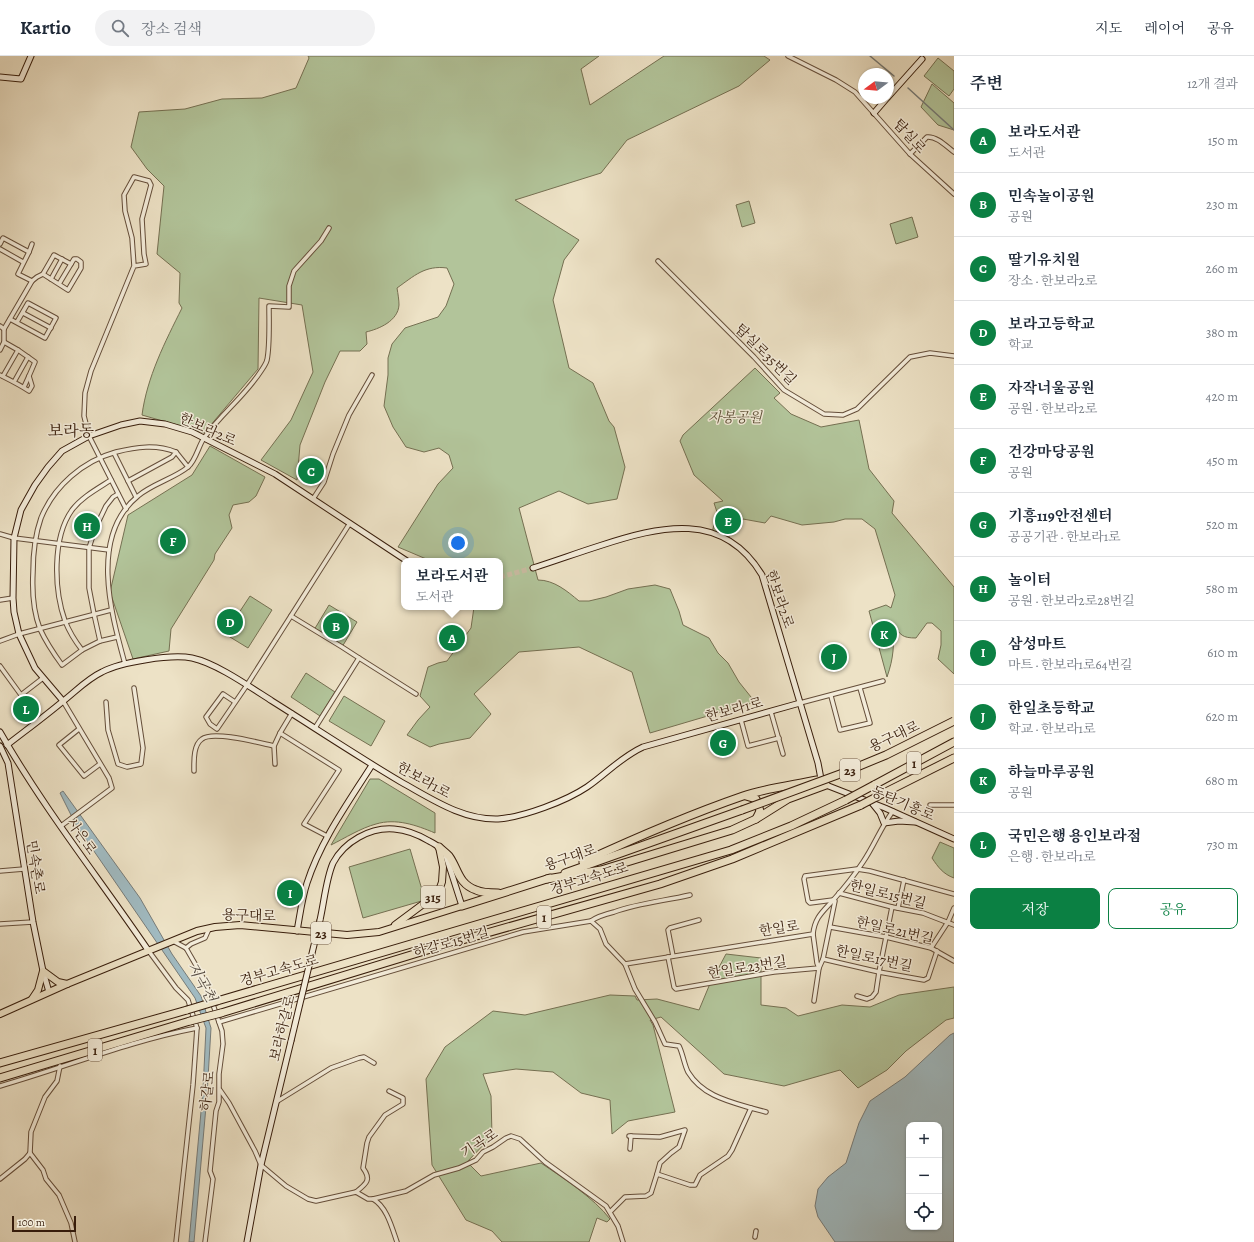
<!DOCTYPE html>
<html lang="ko">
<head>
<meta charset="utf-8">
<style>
	:root { --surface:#fff; --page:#f2f2f3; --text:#1f2937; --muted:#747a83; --line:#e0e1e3; --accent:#0b8043 }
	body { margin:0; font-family:Alegreya,"Noto Serif KR",serif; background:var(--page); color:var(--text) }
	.controls { position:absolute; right:12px; bottom:12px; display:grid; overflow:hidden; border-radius:8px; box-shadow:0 1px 3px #0004 }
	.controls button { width:36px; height:36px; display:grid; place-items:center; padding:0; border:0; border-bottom:1px solid var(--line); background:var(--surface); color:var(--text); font:20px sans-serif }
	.compass { position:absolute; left:858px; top:12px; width:36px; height:36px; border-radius:50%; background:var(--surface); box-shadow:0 1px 3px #0004; rotate:254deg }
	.scale { position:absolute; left:12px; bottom:10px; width:64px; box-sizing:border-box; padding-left:4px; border:2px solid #381d0b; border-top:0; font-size:11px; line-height:14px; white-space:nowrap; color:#381d0b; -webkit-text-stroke:3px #f3ecda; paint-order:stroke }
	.you { position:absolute; left:458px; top:487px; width:14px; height:14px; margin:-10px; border:3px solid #fff; border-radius:50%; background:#1a73e8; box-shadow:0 0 0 6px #1a73e833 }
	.badge { display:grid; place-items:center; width:26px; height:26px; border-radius:50%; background:var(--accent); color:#fff; font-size:13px; font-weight:700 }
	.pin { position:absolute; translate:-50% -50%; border:2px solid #fff; box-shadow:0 1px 4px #0006 }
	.popup { position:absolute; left:401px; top:502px; width:102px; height:52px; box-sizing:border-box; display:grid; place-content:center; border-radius:8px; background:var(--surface); filter:drop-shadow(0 1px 3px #0005); font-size:13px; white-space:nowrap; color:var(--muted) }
	.popup b { font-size:15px; color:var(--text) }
	.popup::after { content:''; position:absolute; left:50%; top:100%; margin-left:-8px; border:8px solid transparent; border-top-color:var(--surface) }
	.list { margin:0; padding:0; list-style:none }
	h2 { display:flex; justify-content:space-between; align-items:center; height:52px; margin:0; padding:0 16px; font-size:17px }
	h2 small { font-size:13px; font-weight:400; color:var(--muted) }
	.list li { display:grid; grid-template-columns:26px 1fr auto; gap:12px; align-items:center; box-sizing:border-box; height:64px; padding:0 16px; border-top:1px solid var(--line) }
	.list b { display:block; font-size:15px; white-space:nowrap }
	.list p { margin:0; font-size:13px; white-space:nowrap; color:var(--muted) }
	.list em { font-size:13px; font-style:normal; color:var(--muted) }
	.actions { display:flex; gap:8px; padding:12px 16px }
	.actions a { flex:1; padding:9px 0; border:1px solid var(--accent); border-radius:8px; text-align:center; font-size:14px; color:var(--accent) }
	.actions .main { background:var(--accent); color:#fff }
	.icon { flex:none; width:22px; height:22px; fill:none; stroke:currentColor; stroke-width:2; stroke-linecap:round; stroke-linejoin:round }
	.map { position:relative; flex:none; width:954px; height:1186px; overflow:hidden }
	header { display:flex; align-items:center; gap:24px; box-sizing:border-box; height:56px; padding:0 20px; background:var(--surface); border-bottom:1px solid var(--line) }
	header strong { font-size:19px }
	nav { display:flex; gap:22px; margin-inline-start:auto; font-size:14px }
	.search { width:280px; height:36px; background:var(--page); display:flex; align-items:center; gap:10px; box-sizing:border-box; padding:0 14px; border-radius:22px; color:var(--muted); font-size:15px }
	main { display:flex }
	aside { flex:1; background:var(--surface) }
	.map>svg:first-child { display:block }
</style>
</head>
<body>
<header>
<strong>Kartio</strong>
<div class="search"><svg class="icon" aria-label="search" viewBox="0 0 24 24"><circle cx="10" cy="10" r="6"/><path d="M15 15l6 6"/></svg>장소 검색</div>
<nav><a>지도</a><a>레이어</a><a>공유</a></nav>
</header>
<main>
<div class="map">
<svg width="954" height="1186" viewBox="0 0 954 1186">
	<rect width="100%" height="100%" fill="#ede2c6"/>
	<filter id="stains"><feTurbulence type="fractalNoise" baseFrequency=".005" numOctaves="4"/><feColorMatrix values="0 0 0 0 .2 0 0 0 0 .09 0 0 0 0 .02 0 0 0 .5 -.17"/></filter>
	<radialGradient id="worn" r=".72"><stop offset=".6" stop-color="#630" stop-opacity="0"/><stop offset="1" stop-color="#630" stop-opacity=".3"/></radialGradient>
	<g fill="#b2c49a" stroke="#757052">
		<path d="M308,0H599L581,13L590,49L664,0H764L770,4L739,30L627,84L601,117L515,144L579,184L564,204L553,244L569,312L593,327L609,365L614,371L625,411L617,443L588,448L559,435L519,452L538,524C554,524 567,535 579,545H589L606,541L628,533L655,529L670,533L679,555L683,569L709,582L718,597L728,607L739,626L755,646L650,677L632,616L579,591L519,596L474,638L491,658L470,682L439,688L430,691L407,679L418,664L430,651L420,640L428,611L438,607L447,605L471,572L474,551H500V505H431L398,491L438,428L453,412L449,399L439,392L424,396L406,391L393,371L384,350L388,319V302L392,288L405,272L438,261L446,250L454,228L447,212C425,209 414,220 397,232C398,238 399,244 399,249C398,265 379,273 366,276L367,288L360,295H340L325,326L300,389L297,424L261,404L291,364L313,316L302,249L259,242L258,313L204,377L142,359C147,321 165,286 182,252L179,247L180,217L157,198L164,130L147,113L131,91L139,56L185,53L222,43L262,42L296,32L309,2Z"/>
		<path d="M938,2L954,15V33L949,40L924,20Z"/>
		<path d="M932,28L954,47V74L938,69L921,51Z"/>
		<path d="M749,145L755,167L742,171L736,149Z"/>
		<path d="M912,161L918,181L896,188L890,168Z"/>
		<path d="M755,312L780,337L774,342L791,358L821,371L859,364L869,413L894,445L892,457L954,531V618L938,603L941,589V575L932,567H927L916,582C902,582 901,579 893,569C894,589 894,601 887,621L869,555L886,549L891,552L895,539L875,473L862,463H845L834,466L802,469L771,460L765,467L743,463L727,483L712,477L717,456L714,447L723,445L694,419L680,385L683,379Z"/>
		<path d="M210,390L265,421L256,440L249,446L233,449L229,459L232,472L215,498L214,504L171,573L169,595L133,603L110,536L128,459L192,419Z"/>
		<path d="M250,540L272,554L248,592L225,578Z"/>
		<path d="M329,549L357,566L342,591L314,574Z"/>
		<path d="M306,617L335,636L320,660L291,641Z"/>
		<path d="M344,640L385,665L371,690L329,665Z"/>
		<path d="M370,723H379L435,757V777C416,769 396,762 376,768C361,772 345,782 331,789Z"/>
		<path d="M940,786L954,792V822C943,818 938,811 932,802Z"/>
		<path d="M410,793L425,844L363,862L349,811Z"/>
		<path d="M726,898L761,902V949L786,952L798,960L842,949L870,951L899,939L954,931V962L946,964L906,995L887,1014L858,1032L840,1014L784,1030L724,1018L661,961L650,964L653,969L675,1056L628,1065L612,1078L610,1044L581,1037L553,1016L516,1013L483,1018L491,1040L492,1080L467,1106L481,1120L541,1107C563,1122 594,1142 610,1163L607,1166L597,1162L589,1186H502L492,1175L466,1164L432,1109L426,1023L445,991L493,955L525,959L610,939L635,940L637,944L657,943L699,954L709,930Z"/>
	</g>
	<g fill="#a0bac1" stroke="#767b78" fill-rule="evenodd">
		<path d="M63,735L140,842L172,898L201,940L211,972L207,1039L194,1186H189L203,1034L206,972L195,942L76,769L60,737Z"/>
		<path d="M954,977V1186H835L818,1161L815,1150L818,1133L828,1121L846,1107L859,1067L870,1045L905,1021L950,979ZM909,1069H939V1171H909Z"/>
	</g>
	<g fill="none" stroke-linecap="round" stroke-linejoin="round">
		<g stroke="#767b78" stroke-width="1.5">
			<path d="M870,0L894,20"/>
			<path d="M908,32L954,74"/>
		</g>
		<path stroke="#c9bba1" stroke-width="5" stroke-dasharray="5 2.5" stroke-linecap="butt" d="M500,521L533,512"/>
		<g stroke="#654e3a" stroke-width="5.5">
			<g id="street">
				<path d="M788,0L836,24L855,36L910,98L954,138"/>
				<path d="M910,98L927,81C937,80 947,91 954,96"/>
				<path d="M0,188L3,182L29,196L18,218L32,225"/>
				<path d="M0,193L23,206"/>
				<path d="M29,196L32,188"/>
				<path d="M658,205L754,301L784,334L824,358L843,359L857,353L910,301L930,297L954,300"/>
				<path d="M43,218L68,234L81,212V206L77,203H74L59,228"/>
				<path d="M51,223L62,203"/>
				<path d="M23,257L51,272"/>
				<path d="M10,263L45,282L56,262L28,247L17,266"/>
				<path d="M0,270L4,273V286L0,294"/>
				<path d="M4,273L32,225L37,221L43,218L54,199L71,208"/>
				<path d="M18,294L28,301"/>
				<path d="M0,319C10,324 20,329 29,335L32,330L29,320L35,306L28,301L14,326"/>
				<path d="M3,320L18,294L4,286"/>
				<path d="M24,331L29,320"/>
				<path d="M176,396L188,411"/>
				<path d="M114,397L136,441"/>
				<path d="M118,438L113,441L106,450L95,473L89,492V532L94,558L100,585L82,594L62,609C54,598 46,586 40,573C33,555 32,535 33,516C33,498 35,479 41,462C54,430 83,405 116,396C136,391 156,388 176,396L172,401L128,425"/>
				<path d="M313,443L324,426L333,398L349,359L372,319"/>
				<path d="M126,453L89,380L84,360L85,337L91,315L134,210L132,182L125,155L124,139L134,121L149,125L151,129L142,163L144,198L146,208L134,210"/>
				<path d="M0,478L14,482L109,494"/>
				<path d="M0,544L13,542"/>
				<path d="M291,560L342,591L359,602"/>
				<path d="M0,585L19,578L111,554"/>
				<path d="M100,585L117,581"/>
				<path d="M82,594C75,585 69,575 65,565C54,534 52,482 72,454C82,441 97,433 111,424"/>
				<path d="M125,608C111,557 89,480 138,440C152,428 175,422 188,411C196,404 198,391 204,382C221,358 245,340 261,315C263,312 266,308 267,304C270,289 269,266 269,250L289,251V230L294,215L321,185L329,172"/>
				<path d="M0,610L21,639L43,622"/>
				<path d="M831,640L840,674L870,667L860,632"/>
				<path d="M106,646L108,674L118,708L127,711L141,708L143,692L134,632"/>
				<path d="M235,646L223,638L206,661L210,668L217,673L247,629L350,467"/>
				<path d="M800,647L883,625"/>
				<path d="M771,656L783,698"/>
				<path d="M292,657L280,677L339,714L304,768L327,780"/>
				<path d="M741,664L748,690L779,682"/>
				<path d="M315,672L359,602L416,638"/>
				<path d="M79,673L59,689L84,720L100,708"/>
				<path d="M275,708L274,690L280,677"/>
				<path d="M194,715C194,706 193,689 202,683C213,674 260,687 274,690"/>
				<path d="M930,749H954"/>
				<path d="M61,770L112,732L109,722L63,645"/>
				<path d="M0,815L24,813"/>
				<path d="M839,837L892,851L923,857L954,869"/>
				<path d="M898,852L904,824"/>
				<path d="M591,865L600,873L606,888L625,908L635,933L655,966L665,988L679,990C683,998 684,1008 688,1016C702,1039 727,1045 751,1052L732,1094L728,1100L700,1119L695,1129H690L657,1118L651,1137L646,1140L625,1141L610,1156"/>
				<path d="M0,868L33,866"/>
				<path d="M830,871L886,881L931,892L954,905"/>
				<path d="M173,885L186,892"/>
				<path d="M186,892L205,925L222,975L223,988L219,1018V1046L216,1055L210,1115L213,1123L205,1186"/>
				<path d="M186,892L191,888L205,882L209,873"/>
				<path d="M931,892L948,866L954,852"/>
				<path d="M937,895L928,922L924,924L879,916L823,903L835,845L833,844L810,847L808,845L804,823L805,820L857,813L870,815L954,838"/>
				<path d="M673,900L668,874L670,872L699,864"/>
				<path d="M668,901L674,931L676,933L774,916L819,912L817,907L813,878"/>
				<path d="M625,908L813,878C815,860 824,855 835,842C845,831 855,818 863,806C874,790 881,771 893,755"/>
				<path d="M857,940L867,943L872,941L876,936L879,916L892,851"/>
				<path d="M814,945L819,912L823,903"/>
				<path d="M219,966L523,876L591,865C598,860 606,858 614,856C639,847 664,845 690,839"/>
				<path d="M0,1030C66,1011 129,985 197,972L188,944L176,932L148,894"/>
				<path d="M220,1034L229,1047L255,1095L261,1109L286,1130L308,1143L316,1145L356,1136L368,1143H373L406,1135L434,1119L459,1112L476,1104L483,1096L493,1091L506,1082L511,1080L520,1083L545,1106L606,1150L618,1170L623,1186"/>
				<path d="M276,1046L331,1012L359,1002L364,1001L374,1007"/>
				<path d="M751,1052L766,1056"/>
				<path d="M629,1080L660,1081L685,1074L679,1091L671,1097L660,1107L657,1118"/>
				<path d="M630,1093L631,1080"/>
				<path d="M30,1097L43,1114L46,1123L59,1139L71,1167L75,1186"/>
				<path d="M0,1123L25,1103L30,1097L31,1076L45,1041L57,1025L60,1010"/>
				<path d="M356,1136C366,1128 372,1124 363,1112L367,1087L369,1081L385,1059L403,1048V1042L389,1035"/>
				<path d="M373,1143C387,1151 392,1172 397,1186"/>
				<path d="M755,1181L756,1175"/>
				<path d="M176,1186L193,1029L197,972"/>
			</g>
		</g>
		<g stroke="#381d0b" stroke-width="7">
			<g id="secondary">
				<path d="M0,21L21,23L31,0"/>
				<path d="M888,41L922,3"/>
				<path d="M874,57L887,42"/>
				<path d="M533,512C555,505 577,497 599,490C660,470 723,454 762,519L818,707L821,723L826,729L885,752L954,783"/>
				<path d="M63,645L35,612L19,578L14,556L13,542L14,482L21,454L35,429L48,411L62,395L89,380L121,369L140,365L165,368L192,376L275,418L407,505"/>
				<path d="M0,676C44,753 99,822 148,894"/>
				<path d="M7,689C25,675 44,661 62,646C75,636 87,623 102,616C121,606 171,598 192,602C216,607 250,631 272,645C315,672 357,700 401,726C432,743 462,764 498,763C524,761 566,745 587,731C606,718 621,701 643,691L800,647"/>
				<path d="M0,690L8,707L33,866L43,915L49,936"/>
				<path d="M872,747L880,757L884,767L899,765L915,766"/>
				<path d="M446,800L462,850"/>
				<path d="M320,864C324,847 326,823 333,807C344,786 370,771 394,773C406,774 419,779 429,785C433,787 438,790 441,793"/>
				<path d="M297,875C300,859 302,842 307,827C321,784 348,747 372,709"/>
				<path d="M247,1186L261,1109L291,985"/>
			</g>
		</g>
		<g stroke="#381d0b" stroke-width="8">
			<g id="primary">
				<path d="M395,869L438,837L442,826L443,811L439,791"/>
				<path d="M32,943L38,934L43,915L58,926L67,928"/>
				<path d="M0,958L67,928L197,875L215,871L240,869L347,879L379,876L462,850"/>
			</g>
		</g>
		<g stroke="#381d0b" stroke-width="9">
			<g id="highway">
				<path d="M874,729L954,686"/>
				<path d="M884,737L954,702"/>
				<path d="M746,740L756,743L760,755L756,763"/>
				<path d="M439,791C442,794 446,797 449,800C458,812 458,828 476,834C482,837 491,837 498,837"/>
				<path d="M583,806C635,782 688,759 743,740C767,732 793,729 817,724"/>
				<path d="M565,817L742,754"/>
				<path d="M547,823L601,814L732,774L756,763L788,743L826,729"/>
				<path d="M462,850L550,822"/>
				<path d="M217,945L731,794L791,770L846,744"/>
				<path d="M221,957L434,892L660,828L732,803L861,749"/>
				<path d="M0,1007L187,954"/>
				<path d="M0,1022L190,965"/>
			</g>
		</g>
		<use href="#street" stroke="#f3ecda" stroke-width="3.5"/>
		<use href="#secondary" stroke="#f3ecda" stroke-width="5"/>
		<use href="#primary" stroke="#ede2c6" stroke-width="6"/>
		<use href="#highway" stroke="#ede2c6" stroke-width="7"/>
		<g stroke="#381d0b" stroke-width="7" stroke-linecap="butt">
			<path id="secondary-bridge" d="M291,985L320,864"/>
		</g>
		<g stroke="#381d0b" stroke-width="9" stroke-linecap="butt">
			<g id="highway-bridge">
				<path d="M846,744L874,729"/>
				<path d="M861,749L884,737"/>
				<path d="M742,754L840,718L886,699L954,665"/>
				<path d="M187,954L217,945"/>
				<path d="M190,965L221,957"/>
			</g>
		</g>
		<use href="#secondary-bridge" stroke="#f3ecda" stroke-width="5"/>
		<use href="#highway-bridge" stroke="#ede2c6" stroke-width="7"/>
	</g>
	<g text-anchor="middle" stroke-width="3" stroke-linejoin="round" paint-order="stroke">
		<g fill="#f3ecda" stroke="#705b49" stroke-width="1">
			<rect x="907" y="696" width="14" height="22" rx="3"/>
			<rect x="840" y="703" width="20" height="22" rx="3"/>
			<rect x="421" y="830" width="24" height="22" rx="3"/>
			<rect x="537" y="850" width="14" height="22" rx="3"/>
			<rect x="311" y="866" width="20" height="22" rx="3"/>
			<rect x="88" y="983" width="14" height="22" rx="3"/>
		</g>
		<g font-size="13" font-weight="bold" fill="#381d0b">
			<text x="914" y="712">1</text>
			<text x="850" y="719">23</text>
			<text x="433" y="846">315</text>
			<text x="544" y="866">1</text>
			<text x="321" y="882">23</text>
			<text x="95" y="999">1</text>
		</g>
		<g font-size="14" fill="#381d0b" stroke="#f3ecda">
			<text transform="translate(910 80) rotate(48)" y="5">탑실로</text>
			<text transform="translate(766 298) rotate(45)" y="5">탑실로35번길</text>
			<text transform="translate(208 373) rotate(24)" y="5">한보라2로</text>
			<text transform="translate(780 543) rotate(71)" y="5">한보라2로</text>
			<text transform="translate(734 653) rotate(-15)" y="5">한보라1로</text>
			<text transform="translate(894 680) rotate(-25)" y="5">용구대로</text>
			<text transform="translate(424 724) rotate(29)" y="5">한보라1로</text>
			<text transform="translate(903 747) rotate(23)" y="5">동탄기흥로</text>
			<text transform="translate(82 780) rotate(55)" y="5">사은로</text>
			<text transform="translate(570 801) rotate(-19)" y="5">용구대로</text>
			<text transform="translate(36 811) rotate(81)" y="5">민속촌로</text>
			<text transform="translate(589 822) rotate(-17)" y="5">경부고속도로</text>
			<text transform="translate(888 838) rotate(14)" y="5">한일로15번길</text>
			<text transform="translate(249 859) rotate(2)" y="5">용구대로</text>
			<text transform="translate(779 872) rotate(-9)" y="5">한일로</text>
			<text transform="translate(895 874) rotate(13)" y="5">한일로21번길</text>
			<text transform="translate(451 886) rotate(-16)" y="5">하갈로15번길</text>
			<text transform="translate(874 902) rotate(12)" y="5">한일로17번길</text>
			<text transform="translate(747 911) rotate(-9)" y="5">한일로23번길</text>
			<text transform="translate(279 914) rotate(-16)" y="5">경부고속도로</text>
			<text transform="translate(282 972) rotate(-76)" y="5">보라하갈로</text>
			<text transform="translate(207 1035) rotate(-84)" y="5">하갈로</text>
			<text transform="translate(479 1087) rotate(-33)" y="5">기곡로</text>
		</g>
		<g font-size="14" font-style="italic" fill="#5d4f36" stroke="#f3ecda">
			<text x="735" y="366">자봉공원</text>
		</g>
		<g font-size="15" font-style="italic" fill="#574c42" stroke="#f3ecda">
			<text transform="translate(202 926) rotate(61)" y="5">지곡천</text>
		</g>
		<g font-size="16" fill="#381d0b" stroke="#f3ecda">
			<text x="71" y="380">보라동</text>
		</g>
	</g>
	<rect width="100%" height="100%" filter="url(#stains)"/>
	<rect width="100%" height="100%" fill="url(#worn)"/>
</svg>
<div class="controls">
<button>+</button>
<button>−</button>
<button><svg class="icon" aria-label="locate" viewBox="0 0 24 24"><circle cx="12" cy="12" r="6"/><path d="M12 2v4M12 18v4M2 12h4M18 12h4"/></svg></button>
</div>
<svg class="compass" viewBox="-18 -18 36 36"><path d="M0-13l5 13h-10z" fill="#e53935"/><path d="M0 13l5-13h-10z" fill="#747a83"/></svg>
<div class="scale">100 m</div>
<div class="you"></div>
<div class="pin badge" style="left:452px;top:582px">A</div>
<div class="popup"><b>보라도서관</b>도서관</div>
<div class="pin badge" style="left:336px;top:570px">B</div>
<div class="pin badge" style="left:311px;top:415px">C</div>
<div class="pin badge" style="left:230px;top:566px">D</div>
<div class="pin badge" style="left:728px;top:465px">E</div>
<div class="pin badge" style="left:173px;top:485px">F</div>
<div class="pin badge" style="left:723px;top:687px">G</div>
<div class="pin badge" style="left:87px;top:470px">H</div>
<div class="pin badge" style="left:290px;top:837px">I</div>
<div class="pin badge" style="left:834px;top:601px">J</div>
<div class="pin badge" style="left:884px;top:578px">K</div>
<div class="pin badge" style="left:26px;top:653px">L</div>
</div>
<aside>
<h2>주변<small>12개 결과</small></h2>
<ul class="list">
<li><span class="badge">A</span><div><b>보라도서관</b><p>도서관</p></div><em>150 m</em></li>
<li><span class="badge">B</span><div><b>민속놀이공원</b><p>공원</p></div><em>230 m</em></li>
<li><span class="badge">C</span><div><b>딸기유치원</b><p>장소 · 한보라2로</p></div><em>260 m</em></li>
<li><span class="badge">D</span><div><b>보라고등학교</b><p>학교</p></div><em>380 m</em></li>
<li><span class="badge">E</span><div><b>자작너울공원</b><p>공원 · 한보라2로</p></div><em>420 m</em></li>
<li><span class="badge">F</span><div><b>건강마당공원</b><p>공원</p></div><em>450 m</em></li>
<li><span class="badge">G</span><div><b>기흥119안전센터</b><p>공공기관 · 한보라1로</p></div><em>520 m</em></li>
<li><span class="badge">H</span><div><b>놀이터</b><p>공원 · 한보라2로28번길</p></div><em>580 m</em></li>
<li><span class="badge">I</span><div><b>삼성마트</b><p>마트 · 한보라1로64번길</p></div><em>610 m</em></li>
<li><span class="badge">J</span><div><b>한일초등학교</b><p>학교 · 한보라1로</p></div><em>620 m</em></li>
<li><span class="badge">K</span><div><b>하늘마루공원</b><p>공원</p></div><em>680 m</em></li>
<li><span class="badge">L</span><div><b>국민은행 용인보라점</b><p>은행 · 한보라1로</p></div><em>730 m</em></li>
</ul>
<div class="actions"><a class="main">저장</a><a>공유</a></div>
</aside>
</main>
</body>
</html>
